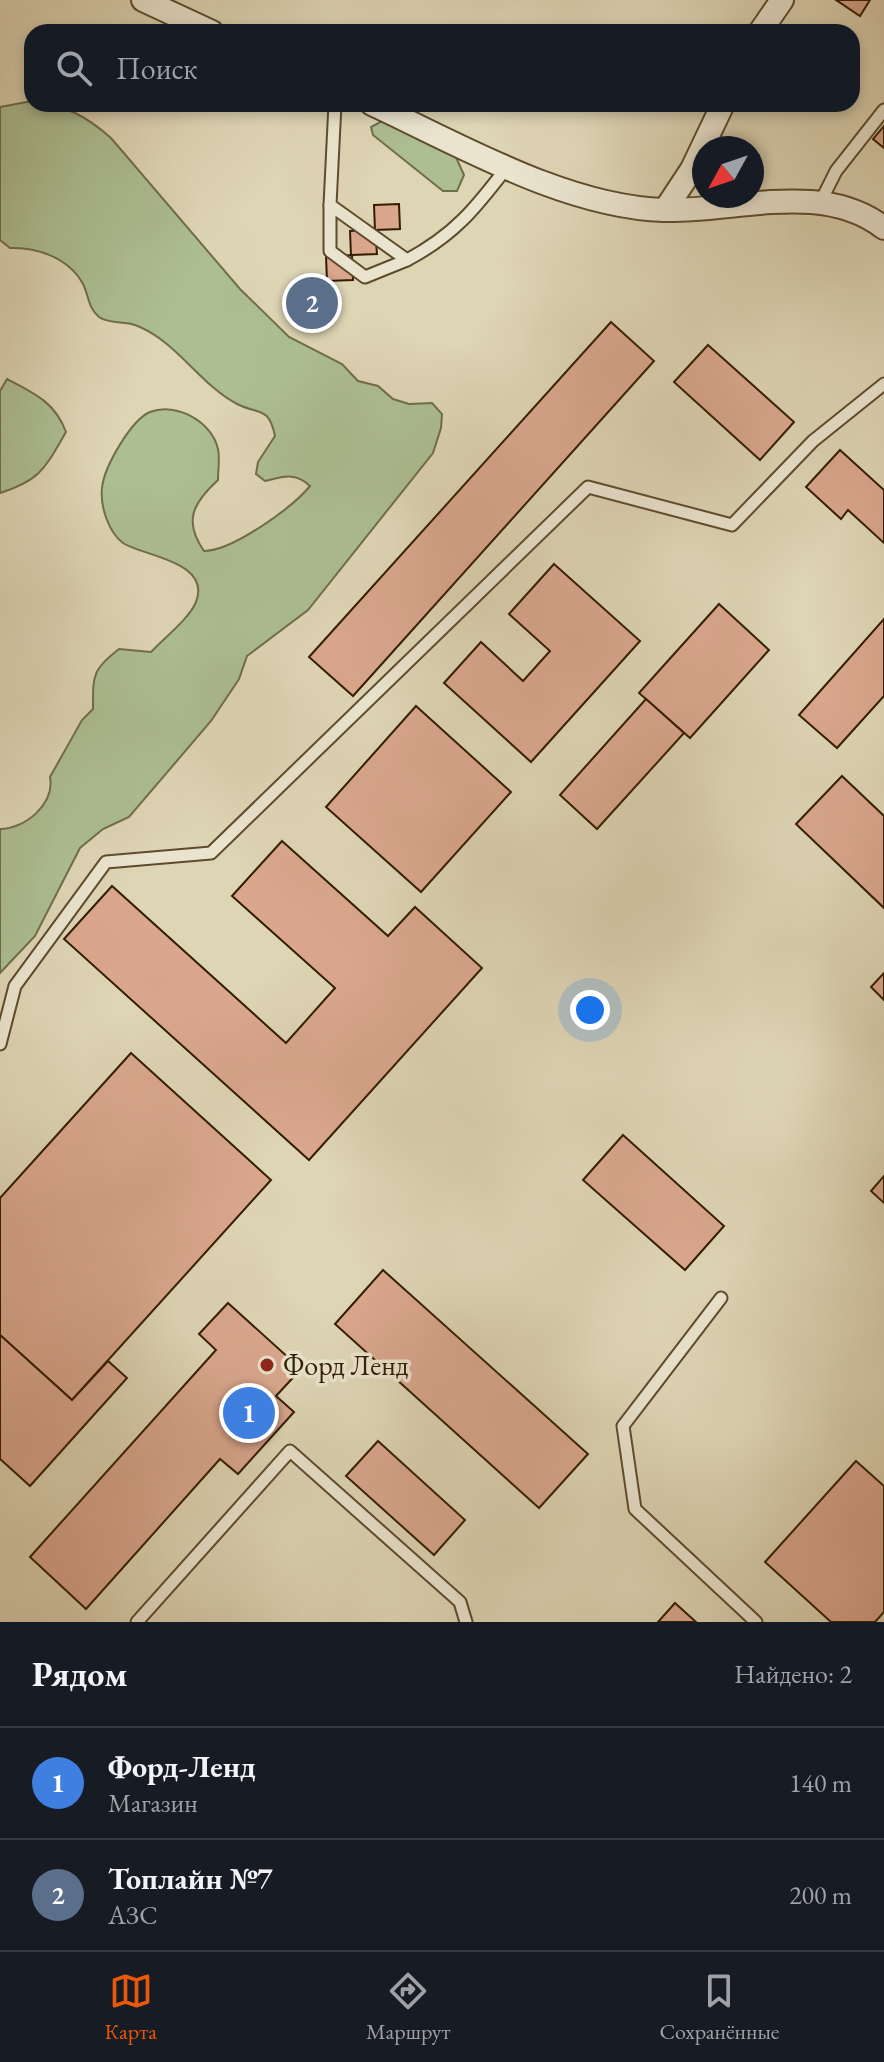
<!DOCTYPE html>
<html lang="ru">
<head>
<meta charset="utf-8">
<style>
	:root { --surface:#171b24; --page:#20242c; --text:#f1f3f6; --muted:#9ea1a6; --line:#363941; --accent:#ea580c }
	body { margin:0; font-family:"EB Garamond",serif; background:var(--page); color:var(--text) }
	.compass { position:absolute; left:692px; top:136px; width:72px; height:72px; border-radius:50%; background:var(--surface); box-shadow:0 4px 12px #0003; rotate:230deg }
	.you { position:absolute; left:590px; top:1010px; width:28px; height:28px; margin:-20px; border:6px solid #fff; border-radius:50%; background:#1a73e8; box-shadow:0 0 0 12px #1a73e833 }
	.badge { display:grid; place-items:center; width:52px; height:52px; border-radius:50%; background:var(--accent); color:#fff; font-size:26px; font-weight:700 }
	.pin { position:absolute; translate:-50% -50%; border:4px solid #fff; box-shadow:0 2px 8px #0006 }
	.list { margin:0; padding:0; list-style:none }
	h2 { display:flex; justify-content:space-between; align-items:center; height:104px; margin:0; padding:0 32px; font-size:34px }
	h2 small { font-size:26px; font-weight:400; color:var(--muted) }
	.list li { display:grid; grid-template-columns:52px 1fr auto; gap:24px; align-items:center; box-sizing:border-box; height:112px; padding:0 32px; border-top:2px solid var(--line) }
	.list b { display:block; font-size:30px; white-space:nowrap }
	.list p { margin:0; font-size:26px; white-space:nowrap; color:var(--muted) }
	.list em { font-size:26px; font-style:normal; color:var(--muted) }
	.icon { flex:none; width:44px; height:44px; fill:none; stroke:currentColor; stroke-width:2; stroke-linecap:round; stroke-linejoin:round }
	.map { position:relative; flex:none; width:884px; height:1622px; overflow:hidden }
	.search { position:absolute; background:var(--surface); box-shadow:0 4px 12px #0003; left:24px; right:24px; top:24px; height:88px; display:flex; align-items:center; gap:20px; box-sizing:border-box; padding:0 28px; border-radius:24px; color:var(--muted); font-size:30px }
	.sheet { height:328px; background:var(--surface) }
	nav { display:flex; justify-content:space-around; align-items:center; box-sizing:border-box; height:112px; border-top:2px solid var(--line); background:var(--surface); font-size:22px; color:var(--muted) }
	nav a { display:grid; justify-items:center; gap:4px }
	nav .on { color:var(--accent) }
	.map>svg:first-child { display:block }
</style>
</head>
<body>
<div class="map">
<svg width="884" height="1622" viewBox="0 0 884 1622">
	<rect width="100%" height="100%" fill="#ded5b5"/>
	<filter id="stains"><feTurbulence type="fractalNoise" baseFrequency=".0025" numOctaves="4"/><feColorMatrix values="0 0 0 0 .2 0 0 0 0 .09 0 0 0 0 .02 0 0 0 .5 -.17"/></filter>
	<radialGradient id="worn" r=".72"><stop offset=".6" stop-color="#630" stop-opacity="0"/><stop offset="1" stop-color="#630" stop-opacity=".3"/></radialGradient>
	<g fill="#acbe92" stroke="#706e49" stroke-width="2">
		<path d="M32,101V104C65,104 86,116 111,138L240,289L289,337L342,364L358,381L378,386L393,399L409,404L432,403L442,414L441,428L433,453L308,610L247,656L239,679L211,721L129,817L103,829L80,848L35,936L0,973V829C25,829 55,804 50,777L82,720L93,709C93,675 92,670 119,649L151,652C164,638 189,619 196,602C212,561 142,556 123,543C108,532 100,505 102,488C104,467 131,420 150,412C177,402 212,422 218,449C220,458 218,470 218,480C193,503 183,521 204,551C232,551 292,508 310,486C296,472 283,476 265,481L256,474L258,462L275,436C269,406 259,415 237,404C199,384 176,340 135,325C124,321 108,324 99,317C88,308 89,296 83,284C69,258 37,247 10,248L0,240V107Z"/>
		<path d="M382,121L455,155L464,175L457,191H443L373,135L371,127Z"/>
		<path d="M7,379C34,393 55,402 66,432C45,468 41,480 0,493V391Z"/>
	</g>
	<g fill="#daa78e" stroke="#331d00" stroke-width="2">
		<path d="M836,0H870L860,16Z"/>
		<path d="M884,126V148L873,139Z"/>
		<path d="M399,204L400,229L375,230L377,254L352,255L353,280L327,281L326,256L351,255L350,231L375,230L374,205Z"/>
		<path d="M309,276L330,296L305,324L284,304Z"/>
		<path d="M611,322L654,361L353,696L309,657Z"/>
		<path d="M708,345L794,422L760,460L674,382Z"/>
		<path d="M840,450L884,490V543L848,510L841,519L806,487Z"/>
		<path d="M554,564L640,641L531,762L444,683L481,642L523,681L550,651L509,614Z"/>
		<path d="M719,604L769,650L690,738L639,693Z"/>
		<path d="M884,619V696L837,748L799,715Z"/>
		<path d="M646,699L684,733L597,829L560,795Z"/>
		<path d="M416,706L511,792L421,892L326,807Z"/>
		<path d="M842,776L884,816V908L796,824Z"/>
		<path d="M282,841L388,936L415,907L482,968L309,1160L64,939L112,886L286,1043L335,988L232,896Z"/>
		<path d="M884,973V1000L871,987Z"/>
		<path d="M131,1053L271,1180L72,1400L0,1335V1198Z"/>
		<path d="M623,1135L724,1226L685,1270L583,1180Z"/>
		<path d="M884,1176V1203L871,1191Z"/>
		<path d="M383,1270L588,1454L539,1508L335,1324Z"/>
		<path d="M228,1303L301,1369L276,1396L294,1412L238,1474L220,1459L86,1609L30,1557L216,1350L199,1334Z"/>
		<path d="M0,1335L72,1400L108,1361L127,1378L30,1486L0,1459Z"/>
		<path d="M378,1441L465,1520L434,1555L346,1476Z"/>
		<path d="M856,1461L884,1486V1612L875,1622H831L765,1562Z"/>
		<path d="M675,1603L696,1622H658Z"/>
	</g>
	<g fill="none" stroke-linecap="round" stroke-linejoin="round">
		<g stroke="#5e4b2d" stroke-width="15">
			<g id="lane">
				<path d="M335,104L330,205L407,260C454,235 475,209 507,167"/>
				<path d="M821,201L836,171L884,110"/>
				<path d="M330,205V251L365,277L407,260"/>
				<path d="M0,1044L15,986L106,862L211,853L588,487L732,525L813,441L884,384"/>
				<path d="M721,1298L623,1426L635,1509L756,1622"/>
				<path d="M137,1622L290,1451L460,1602L466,1622"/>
			</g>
		</g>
		<g stroke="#5e4b2d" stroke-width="26">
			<g id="street">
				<path d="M143,0L212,32"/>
				<path d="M760,32L782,0"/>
				<path d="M372,104C460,145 566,207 664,210C736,212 822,180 884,228"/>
				<path d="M665,210L692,169L723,104"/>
			</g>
		</g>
		<use href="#lane" stroke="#eae4cf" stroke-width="11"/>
		<use href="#street" stroke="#eae4cf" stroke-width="22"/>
	</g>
	<circle fill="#8f2418" stroke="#eae4cf" stroke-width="3" cx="267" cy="1365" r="8"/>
	<g text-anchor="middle" stroke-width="7" stroke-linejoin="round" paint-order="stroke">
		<g font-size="28" fill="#331d00" stroke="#eae4cf" text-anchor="start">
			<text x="283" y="1375">Форд Ленд</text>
		</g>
	</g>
	<rect width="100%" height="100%" filter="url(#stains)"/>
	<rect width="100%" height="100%" fill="url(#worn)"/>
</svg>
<svg class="compass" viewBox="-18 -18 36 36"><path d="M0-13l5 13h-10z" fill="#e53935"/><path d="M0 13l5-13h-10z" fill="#9ea1a6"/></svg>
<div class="you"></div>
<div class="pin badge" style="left:249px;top:1413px;background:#3f7fe0">1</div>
<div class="pin badge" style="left:312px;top:303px;background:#5c6f8a">2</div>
<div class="search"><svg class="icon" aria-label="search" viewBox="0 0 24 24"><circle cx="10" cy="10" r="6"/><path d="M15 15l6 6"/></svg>Поиск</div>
</div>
<section class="sheet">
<h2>Рядом<small>Найдено: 2</small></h2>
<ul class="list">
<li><span class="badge" style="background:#3f7fe0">1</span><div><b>Форд-Ленд</b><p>Магазин</p></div><em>140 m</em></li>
<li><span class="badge" style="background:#5c6f8a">2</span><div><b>Топлайн №7</b><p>АЗС</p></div><em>200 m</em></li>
</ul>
</section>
<nav>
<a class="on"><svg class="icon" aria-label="map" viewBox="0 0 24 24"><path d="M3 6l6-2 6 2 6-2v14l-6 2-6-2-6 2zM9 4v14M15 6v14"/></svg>Карта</a>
<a><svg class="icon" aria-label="directions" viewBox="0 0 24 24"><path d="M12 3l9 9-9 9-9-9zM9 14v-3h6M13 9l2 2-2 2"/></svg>Маршрут</a>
<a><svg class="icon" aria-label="saved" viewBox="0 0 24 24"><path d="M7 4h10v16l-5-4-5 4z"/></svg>Сохранённые</a>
</nav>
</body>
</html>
